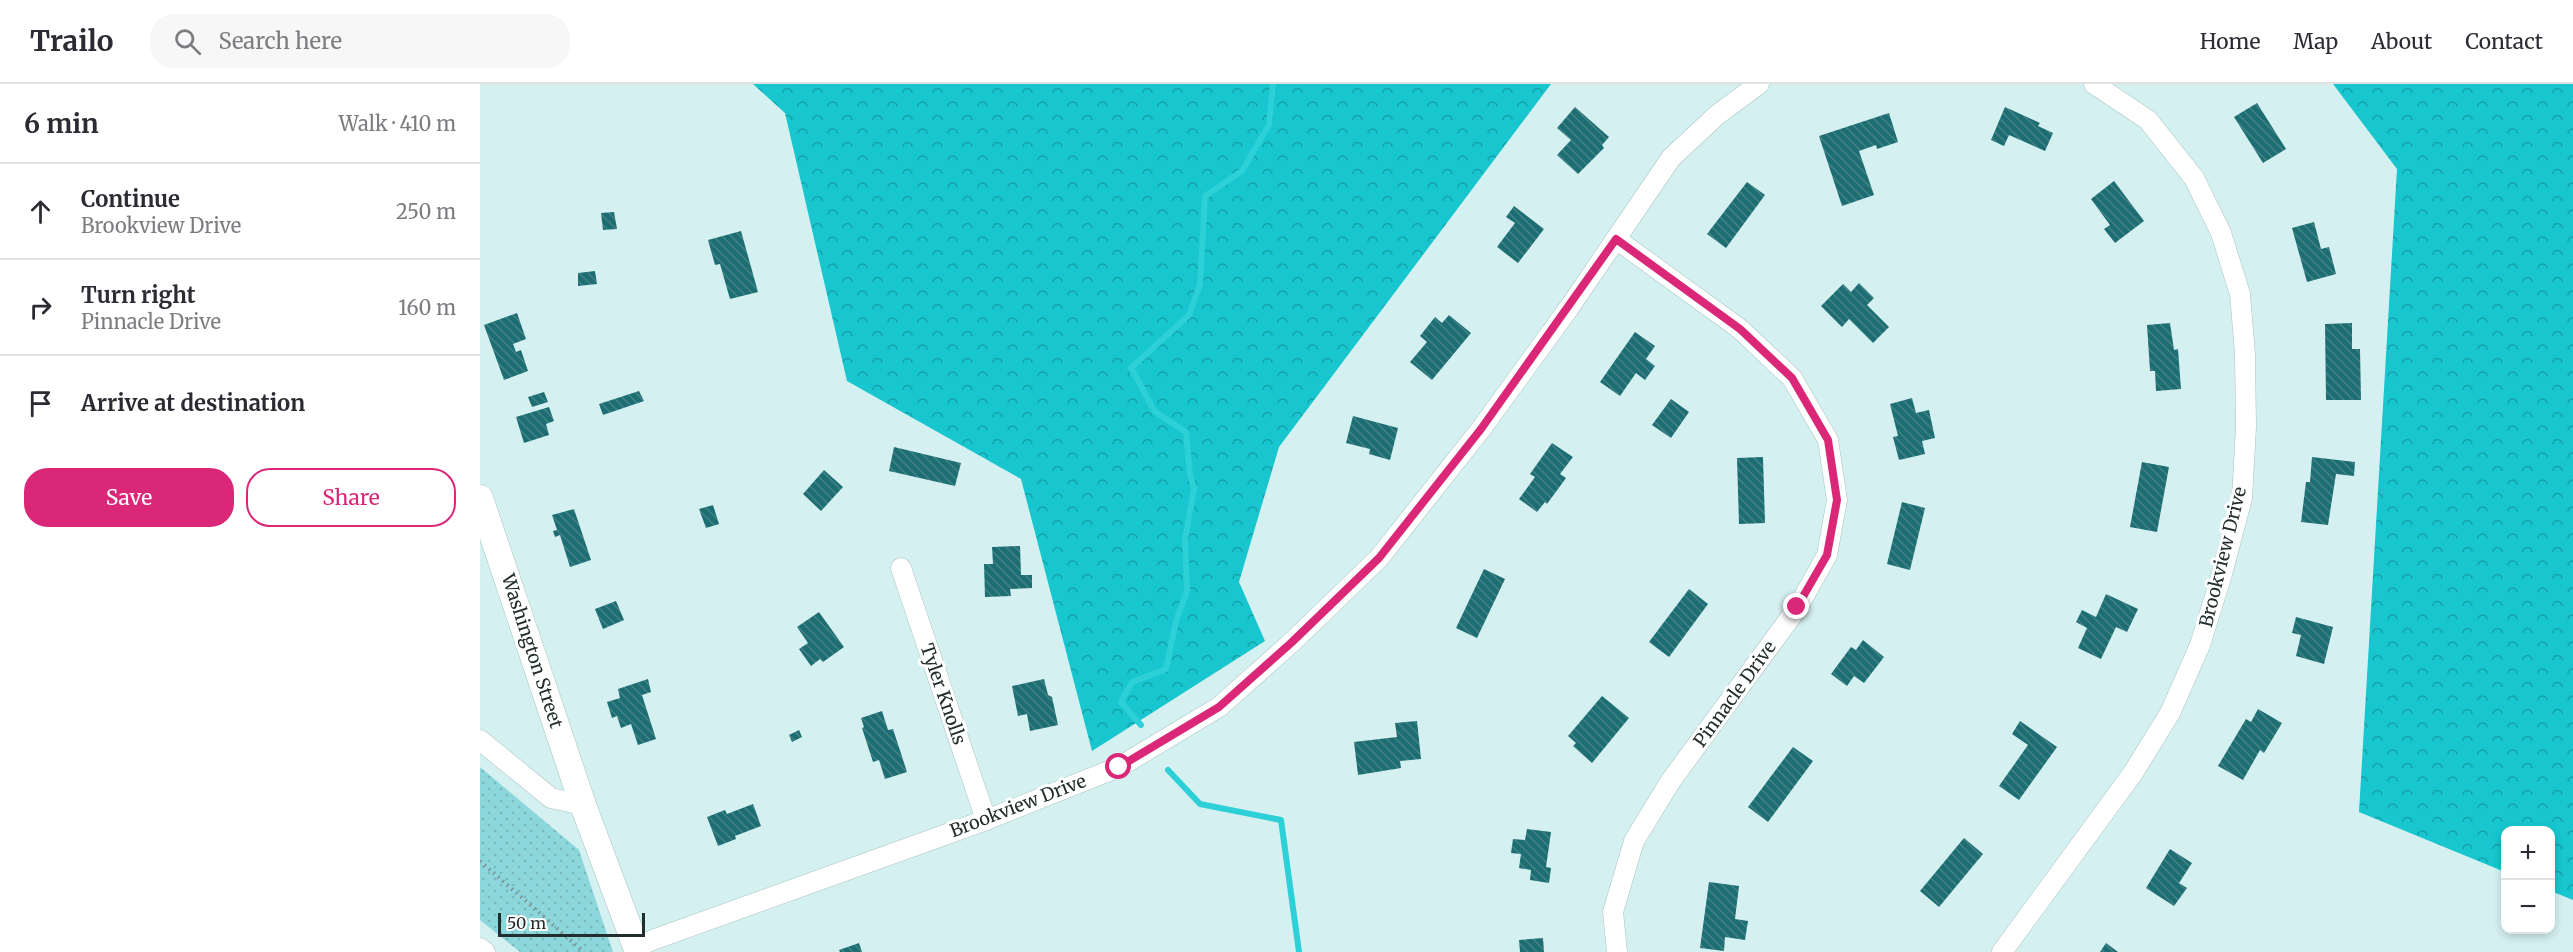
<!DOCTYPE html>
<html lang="en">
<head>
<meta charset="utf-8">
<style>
	:root { --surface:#fff; --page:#f7f7f7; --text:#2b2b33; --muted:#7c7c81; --line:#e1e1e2; --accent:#db2777 }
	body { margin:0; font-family:Merriweather,serif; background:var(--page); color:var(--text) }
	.controls { position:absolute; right:18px; bottom:18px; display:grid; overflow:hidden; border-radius:12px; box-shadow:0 3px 9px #0003 }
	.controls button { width:54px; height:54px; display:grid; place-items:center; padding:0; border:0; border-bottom:2px solid var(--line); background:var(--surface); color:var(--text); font:30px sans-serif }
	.scale { position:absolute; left:18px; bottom:15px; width:147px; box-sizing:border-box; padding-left:6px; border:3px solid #222d2d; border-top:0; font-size:16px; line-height:21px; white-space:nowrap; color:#222d2d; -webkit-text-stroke:4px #fff; paint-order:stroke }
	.stop { position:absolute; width:18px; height:18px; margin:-14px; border:4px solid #db2777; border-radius:50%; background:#fff }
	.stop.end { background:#db2777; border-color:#fff; box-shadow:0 2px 6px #0008 }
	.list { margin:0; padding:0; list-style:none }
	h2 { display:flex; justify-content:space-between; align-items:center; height:78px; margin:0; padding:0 24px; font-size:26px }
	h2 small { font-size:20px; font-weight:400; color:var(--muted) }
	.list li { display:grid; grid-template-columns:39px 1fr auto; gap:18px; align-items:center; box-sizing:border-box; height:96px; padding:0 24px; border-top:2px solid var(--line) }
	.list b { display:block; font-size:22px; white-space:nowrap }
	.list p { margin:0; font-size:20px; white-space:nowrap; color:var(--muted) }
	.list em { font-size:20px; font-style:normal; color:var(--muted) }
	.actions { display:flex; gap:12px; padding:18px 24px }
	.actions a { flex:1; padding:14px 0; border:2px solid var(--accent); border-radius:24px; text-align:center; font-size:21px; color:var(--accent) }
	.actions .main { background:var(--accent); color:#fff }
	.icon { flex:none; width:33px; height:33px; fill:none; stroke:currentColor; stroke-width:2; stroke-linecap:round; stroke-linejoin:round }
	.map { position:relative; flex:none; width:2093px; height:868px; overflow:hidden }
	header { display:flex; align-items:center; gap:36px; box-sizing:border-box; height:84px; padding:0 30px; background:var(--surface); border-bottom:2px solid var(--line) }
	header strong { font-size:28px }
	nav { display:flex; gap:33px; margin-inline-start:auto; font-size:21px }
	.search { width:420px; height:54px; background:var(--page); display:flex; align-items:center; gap:15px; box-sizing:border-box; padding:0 21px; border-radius:24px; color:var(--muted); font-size:22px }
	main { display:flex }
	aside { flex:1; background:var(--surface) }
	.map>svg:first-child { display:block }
</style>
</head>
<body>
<header>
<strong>Trailo</strong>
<div class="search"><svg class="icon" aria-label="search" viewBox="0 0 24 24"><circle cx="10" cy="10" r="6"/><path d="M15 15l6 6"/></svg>Search here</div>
<nav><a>Home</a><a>Map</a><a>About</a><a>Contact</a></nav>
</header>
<main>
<aside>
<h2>6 min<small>Walk · 410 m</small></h2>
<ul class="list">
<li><svg class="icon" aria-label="ahead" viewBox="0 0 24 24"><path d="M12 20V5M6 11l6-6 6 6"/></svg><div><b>Continue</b><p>Brookview Drive</p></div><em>250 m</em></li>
<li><svg class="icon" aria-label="right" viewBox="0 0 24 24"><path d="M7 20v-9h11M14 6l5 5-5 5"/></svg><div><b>Turn right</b><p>Pinnacle Drive</p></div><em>160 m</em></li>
<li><svg class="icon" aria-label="arrive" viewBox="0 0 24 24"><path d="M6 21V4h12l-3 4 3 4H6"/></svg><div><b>Arrive at destination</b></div></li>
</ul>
<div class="actions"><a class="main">Save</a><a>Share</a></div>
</aside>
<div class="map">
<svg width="2093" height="868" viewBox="0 0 2093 868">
	<defs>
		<pattern id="forest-crowns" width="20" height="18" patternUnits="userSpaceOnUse" patternTransform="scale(1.5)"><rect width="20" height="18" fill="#17c6ce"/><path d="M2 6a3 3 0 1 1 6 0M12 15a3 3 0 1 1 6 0" fill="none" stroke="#14a1a8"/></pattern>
		<pattern id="park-dots" width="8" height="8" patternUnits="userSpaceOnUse" patternTransform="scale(1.5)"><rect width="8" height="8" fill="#8bd7db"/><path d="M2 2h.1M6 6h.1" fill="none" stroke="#78b9bc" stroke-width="1.8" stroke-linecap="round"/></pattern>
		<pattern id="building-back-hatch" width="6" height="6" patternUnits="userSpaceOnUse" patternTransform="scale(1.5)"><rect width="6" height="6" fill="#1c6e72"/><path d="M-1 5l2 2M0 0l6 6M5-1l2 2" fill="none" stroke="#448286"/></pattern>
	</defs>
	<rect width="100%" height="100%" fill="#d5f0f1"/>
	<g fill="url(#forest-crowns)">
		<path d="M273,0H1071L799,363L759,498L785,557L612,667L541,395L367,297L305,29Z"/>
		<path d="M1853,0H2093V816L2071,807L2070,746H2026L2025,788L1879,728L1917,85Z"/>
	</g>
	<path fill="url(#park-dots)" d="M0,683L99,766L133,868H40L0,836Z"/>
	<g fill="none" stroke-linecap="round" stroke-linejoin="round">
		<g stroke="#2dd0d7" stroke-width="6">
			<path d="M661,641L641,618L652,598L686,585L696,537L707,507L705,455L714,404L710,391L706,348L675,328L651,284L709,231L720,201L725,112L762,87L789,41L793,0"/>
			<path d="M688,686L720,720L801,736L819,868"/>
		</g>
	</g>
	<g fill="url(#building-back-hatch)">
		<path d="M1777,19L1806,65L1783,79L1754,33Z"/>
		<path d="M1095,23L1129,53L1122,61L1124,64L1098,90L1077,71L1091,56L1077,44Z"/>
		<path d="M1525,23L1560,39L1558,42L1573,49L1565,67L1529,51L1524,62L1511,56Z"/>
		<path d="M1409,29L1418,58L1397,65L1396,61L1379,67L1394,111L1362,122L1339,52Z"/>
		<path d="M1634,97L1664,137L1635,159L1624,145L1630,141L1611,115Z"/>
		<path d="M1267,98L1285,111L1246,164L1227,150Z"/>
		<path d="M1034,122L1064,145L1038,179L1017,163L1035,139L1026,133Z"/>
		<path d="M134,128L137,145L123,146L121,129Z"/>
		<path d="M1834,138L1841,165L1849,163L1856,190L1827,198L1812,144Z"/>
		<path d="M261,147L278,208L250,215L240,180L235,181L228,156Z"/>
		<path d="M115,187L117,200L98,202V189Z"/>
		<path d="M1379,199L1394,214L1387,221L1409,243L1393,259L1369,235L1362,243L1341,222L1363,200L1371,208Z"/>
		<path d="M37,229L46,255L33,260L36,268L41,266L48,287L24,296L4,241Z"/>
		<path d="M969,231L991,249L952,296L930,278L947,258L940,252L955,233L962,239Z"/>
		<path d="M1690,239L1694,266L1698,265L1701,305L1676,307L1675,287H1670L1667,241Z"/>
		<path d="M1872,239V265H1880L1881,316H1846L1845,240Z"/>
		<path d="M1155,248L1175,262L1166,275L1175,282L1165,296L1156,289L1140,312L1120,298Z"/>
		<path d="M159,307L164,317L123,331L119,320Z"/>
		<path d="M64,308L68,318L52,323L48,313Z"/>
		<path d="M1432,314L1436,329L1449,326L1455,354L1442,357L1445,370L1419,376L1413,353L1418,352L1410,320Z"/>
		<path d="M1191,315L1209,328L1191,354L1172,341Z"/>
		<path d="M69,323L74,337L66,340L69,351L44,359L36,333Z"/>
		<path d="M873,332L918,344L910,376L889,370L890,365L866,359Z"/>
		<path d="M1072,359L1093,373L1080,390L1086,394L1067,420L1065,418L1057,428L1039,415L1055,393L1050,390Z"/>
		<path d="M414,363L481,379L475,402L409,387Z"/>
		<path d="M1283,373L1285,439L1259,440L1257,374Z"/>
		<path d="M1832,373L1875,378L1874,392L1856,390L1848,441L1821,438L1826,398H1830Z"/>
		<path d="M1662,378L1689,383L1677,448L1650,443Z"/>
		<path d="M344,386L363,403L341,427L323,410Z"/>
		<path d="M1422,418L1445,424L1430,486L1407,480Z"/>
		<path d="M233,421L239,440L226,444L219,425Z"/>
		<path d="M94,425L111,476L90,483L80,451L75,453L73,447L77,446L72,431Z"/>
		<path d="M540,462L541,491H552V504L530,505L531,512L505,513L504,480H513L512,463Z"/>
		<path d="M1004,485L1025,495L997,554L976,544Z"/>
		<path d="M1209,505L1228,520L1189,573L1169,558Z"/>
		<path d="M1626,510L1658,525L1647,548L1636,543L1621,575L1598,564L1607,544L1596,538L1602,526L1616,533Z"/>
		<path d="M136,517L144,536L123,545L115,525Z"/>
		<path d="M339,528L364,563L343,578L340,575L331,582L319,565L328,559L317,543Z"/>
		<path d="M1816,533L1853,543L1844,580L1816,572L1821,551L1812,549Z"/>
		<path d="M1383,556L1404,573L1384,599L1374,592L1367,602L1351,590L1371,563L1376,566Z"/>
		<path d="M168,595L171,608L162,611L176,655L158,661L151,640L141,644L137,632L132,634L127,618L140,614L138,605Z"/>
		<path d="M564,595L568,611L572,613L578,641L550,647L547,630L538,632L532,602Z"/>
		<path d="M1122,612L1149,634L1112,679L1093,662L1096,659L1088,652Z"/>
		<path d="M1778,625L1802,639L1784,669L1780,666L1763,696L1738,682L1766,635L1771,638Z"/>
		<path d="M402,627L408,646L413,645L427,688L405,695L399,676L393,678L382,644L384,643L381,634Z"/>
		<path d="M937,637L941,675L920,677L921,684L878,691L874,658L917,653L915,639Z"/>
		<path d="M1540,637L1577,663L1539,716L1519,702L1548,661L1532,650Z"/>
		<path d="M319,646L322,653L312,658L309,651Z"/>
		<path d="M1313,663L1333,677L1288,738L1268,723Z"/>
		<path d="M273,720L281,742L255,752L256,755L238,762L227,733L245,726L247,730Z"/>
		<path d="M1047,745L1071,748L1066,783L1071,784L1069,799L1050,796L1051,786L1039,784L1041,770L1031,769L1033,755L1045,756Z"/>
		<path d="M1484,754L1503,770L1459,823L1440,807Z"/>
		<path d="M1690,765L1712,779L1699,799L1707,804L1694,822L1666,804Z"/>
		<path d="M1229,798L1259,802L1255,835L1268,837L1265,856L1245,853L1244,867L1220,864Z"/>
		<path d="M1063,854L1064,868H1040L1039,856Z"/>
		<path d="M379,859L382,868H360L359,866Z"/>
		<path d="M1626,859L1638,868H1620Z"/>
	</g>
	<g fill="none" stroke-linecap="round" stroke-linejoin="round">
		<g stroke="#a8c2c3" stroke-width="21">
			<g id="minor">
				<path d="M1136,155L1260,245L1312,294L1348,356L1357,416L1347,471L1318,523L1190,698L1154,757L1133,828L1137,868"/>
				<path d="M421,484L506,736"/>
				<path d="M0,656L71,714L103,721"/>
				<path d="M156,862L506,736L639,683L739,623L811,559L899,474L1001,345L1089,224L1191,74L1237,31L1279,0"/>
				<path d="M0,864L5,868"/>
				<path d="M1522,868L1653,689L1690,629L1720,561L1742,490L1762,414L1766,343L1765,270L1760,210L1741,149L1714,94L1668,36L1614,0"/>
			</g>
		</g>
		<g stroke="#a8c2c3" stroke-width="27">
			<path id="tertiary" d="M0,414L103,721L158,868"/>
		</g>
		<path stroke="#7d9091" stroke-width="4" stroke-dasharray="1.5 4.5" stroke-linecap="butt" d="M0,777L104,868"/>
		<use href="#minor" stroke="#fff" stroke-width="20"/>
		<use href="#tertiary" stroke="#fff" stroke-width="26"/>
	</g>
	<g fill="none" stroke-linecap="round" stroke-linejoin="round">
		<path stroke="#db2777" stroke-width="8" d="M639,683L739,623L811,559L899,474L1001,345L1136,155L1260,245L1312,294L1348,356L1357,416L1347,471L1317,523"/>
	</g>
	<g text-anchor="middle" stroke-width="6" stroke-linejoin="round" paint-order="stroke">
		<g font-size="18" fill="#222d2d" stroke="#fff">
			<text transform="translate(1743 473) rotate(-76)" y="6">Brookview Drive</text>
			<text transform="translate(52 567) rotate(72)" y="6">Washington Street</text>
			<text transform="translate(463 610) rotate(71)" y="6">Tyler Knolls</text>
			<text transform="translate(1255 610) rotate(-54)" y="6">Pinnacle Drive</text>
			<text transform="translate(538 722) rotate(-21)" y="6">Brookview Drive</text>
		</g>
	</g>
</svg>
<div class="controls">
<button>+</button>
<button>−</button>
</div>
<div class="scale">50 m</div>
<div class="stop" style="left:639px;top:683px"></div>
<div class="stop end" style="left:1317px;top:523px"></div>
</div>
</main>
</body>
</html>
